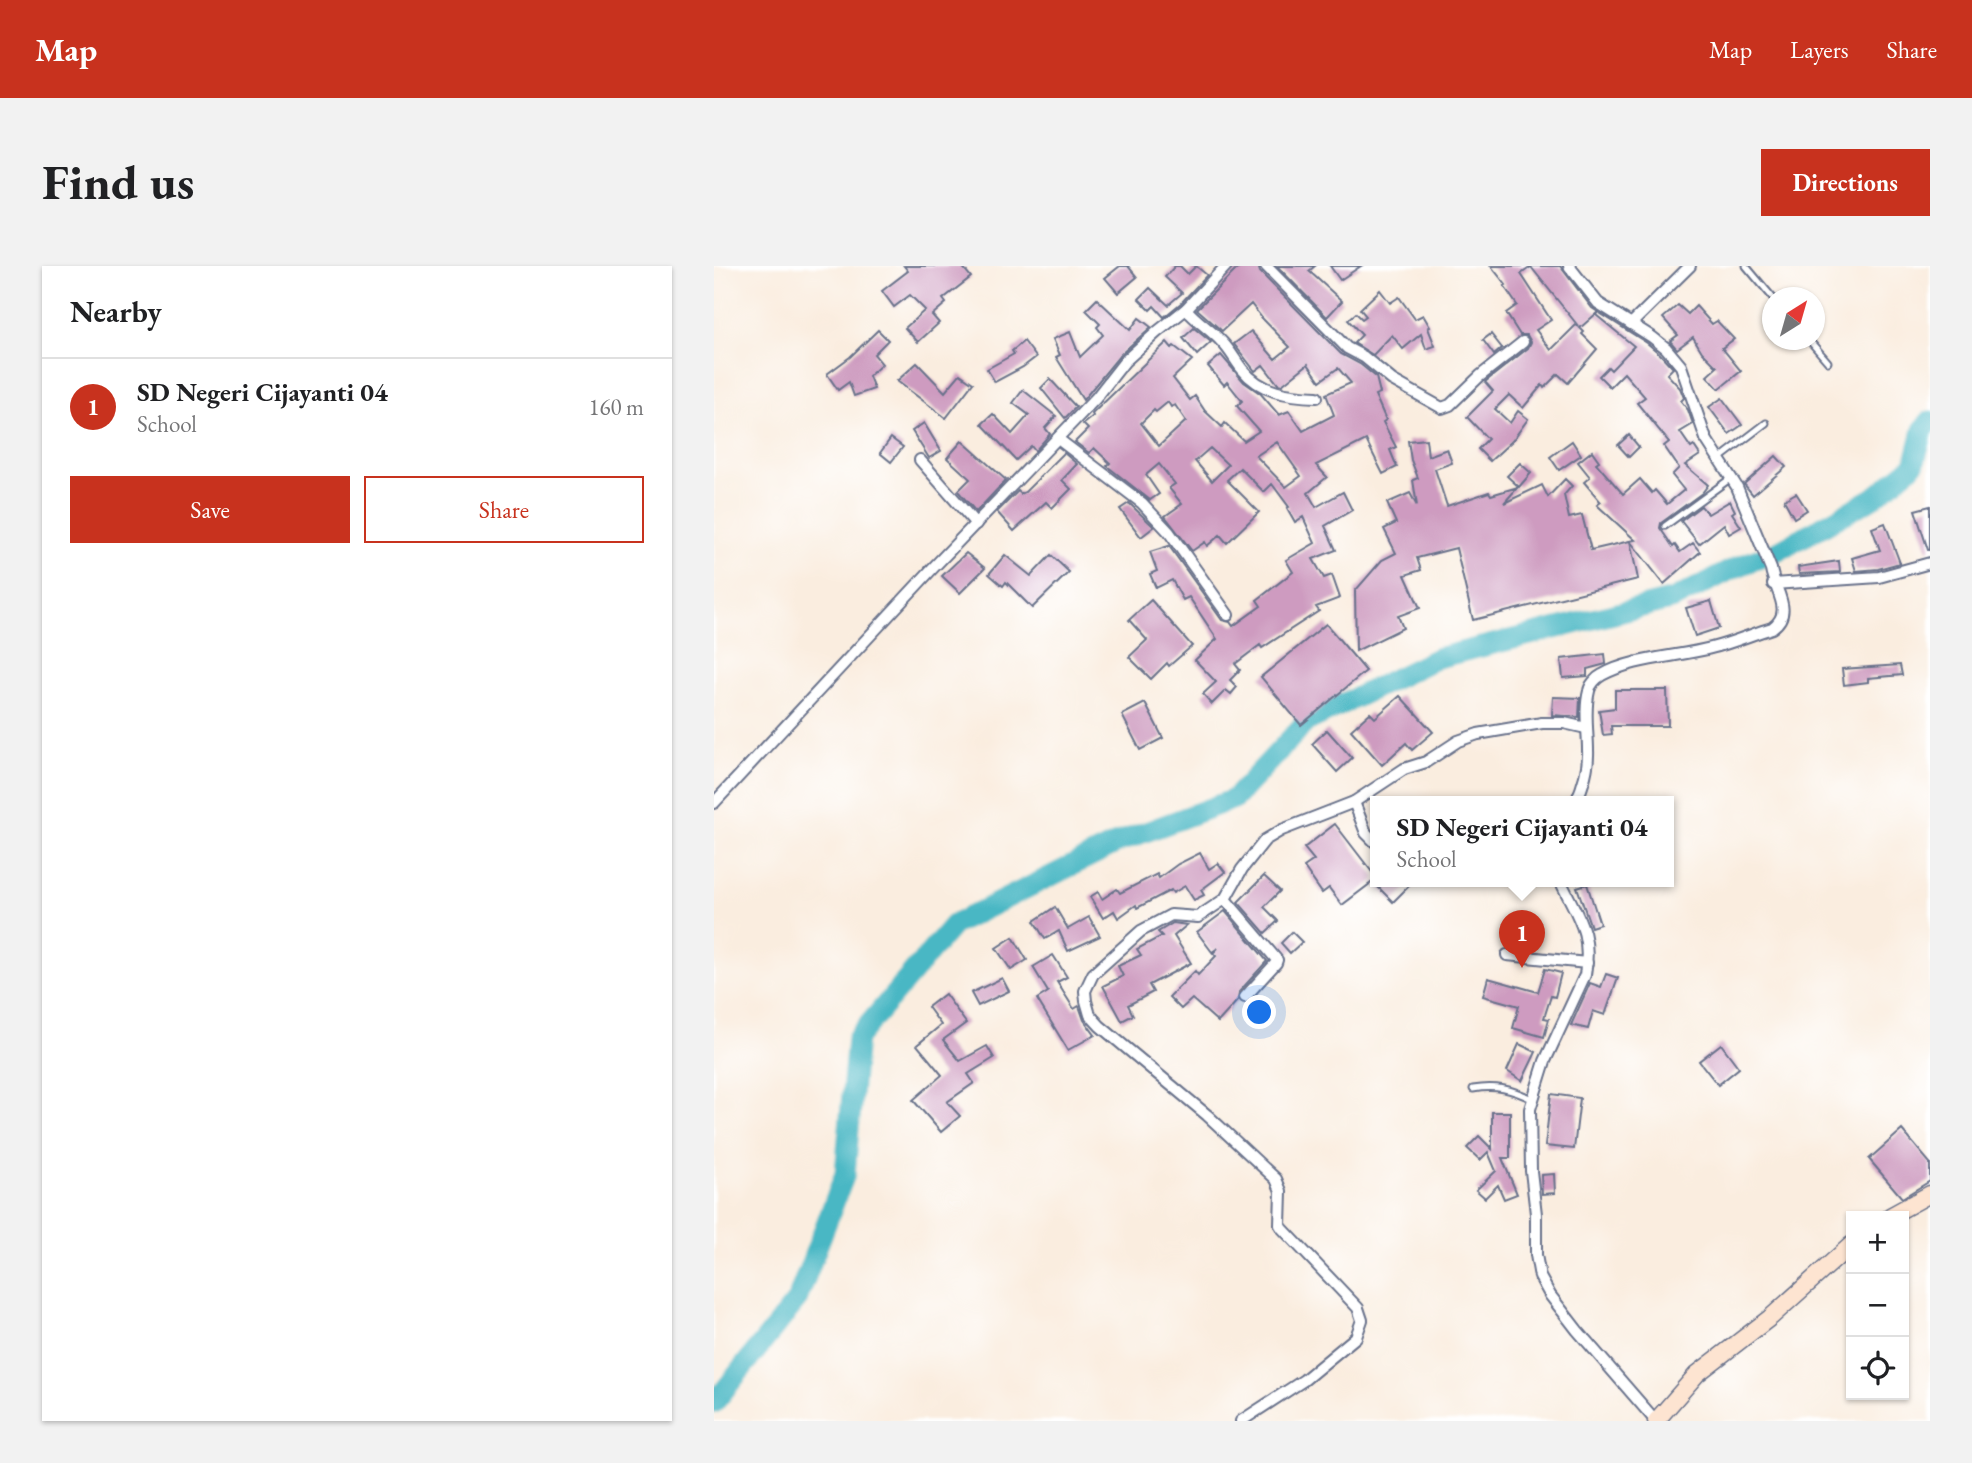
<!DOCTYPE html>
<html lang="en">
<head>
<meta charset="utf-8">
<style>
	:root { --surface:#fff; --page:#f2f2f2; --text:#202124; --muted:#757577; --line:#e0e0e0; --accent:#c8321e }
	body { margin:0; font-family:"EB Garamond",serif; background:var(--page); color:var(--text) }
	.controls { position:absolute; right:21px; bottom:21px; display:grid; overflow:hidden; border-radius:0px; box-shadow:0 2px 5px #0004 }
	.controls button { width:63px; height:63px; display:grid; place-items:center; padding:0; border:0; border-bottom:2px solid var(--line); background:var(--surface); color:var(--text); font:35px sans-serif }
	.compass { position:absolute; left:1048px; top:21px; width:63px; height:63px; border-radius:50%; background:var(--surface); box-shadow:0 2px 5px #0004; rotate:37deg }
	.you { position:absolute; left:546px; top:747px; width:24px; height:24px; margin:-18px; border:5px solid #fff; border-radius:50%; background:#1a73e8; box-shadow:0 0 0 10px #1a73e833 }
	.badge { display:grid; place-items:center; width:46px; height:46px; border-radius:50%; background:var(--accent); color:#fff; font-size:23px; font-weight:700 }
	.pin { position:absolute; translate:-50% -58px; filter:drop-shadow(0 2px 4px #0008) }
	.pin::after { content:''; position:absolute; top:37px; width:24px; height:21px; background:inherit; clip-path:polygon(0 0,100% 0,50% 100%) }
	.popup { position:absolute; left:656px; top:530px; width:304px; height:91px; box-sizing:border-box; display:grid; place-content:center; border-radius:0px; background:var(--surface); filter:drop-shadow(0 2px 5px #0005); font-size:23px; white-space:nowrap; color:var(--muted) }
	.popup b { font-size:26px; color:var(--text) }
	.popup::after { content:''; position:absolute; left:50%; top:100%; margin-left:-14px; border:14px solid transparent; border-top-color:var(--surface) }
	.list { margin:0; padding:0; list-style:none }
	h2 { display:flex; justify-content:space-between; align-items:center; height:91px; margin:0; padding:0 28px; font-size:30px }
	h2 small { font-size:23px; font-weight:400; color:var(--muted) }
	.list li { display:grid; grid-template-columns:46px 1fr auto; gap:21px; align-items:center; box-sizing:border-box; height:98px; padding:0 28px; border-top:2px solid var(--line) }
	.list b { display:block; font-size:26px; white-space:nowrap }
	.list p { margin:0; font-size:23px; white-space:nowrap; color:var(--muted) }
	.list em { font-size:23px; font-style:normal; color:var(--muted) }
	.actions { display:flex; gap:14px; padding:21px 28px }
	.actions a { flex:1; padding:16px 0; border:2px solid var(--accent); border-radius:0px; text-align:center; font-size:24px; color:var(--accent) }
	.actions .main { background:var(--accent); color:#fff }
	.icon { flex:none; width:38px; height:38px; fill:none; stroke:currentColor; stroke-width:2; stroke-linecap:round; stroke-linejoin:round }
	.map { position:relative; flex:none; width:1216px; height:1155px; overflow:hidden; border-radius:0px }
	header { display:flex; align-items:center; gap:42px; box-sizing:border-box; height:98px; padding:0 35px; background:var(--accent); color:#fff }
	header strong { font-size:33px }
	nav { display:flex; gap:38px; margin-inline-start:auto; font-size:24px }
	.intro { display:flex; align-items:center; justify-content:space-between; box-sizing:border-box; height:168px; padding:0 42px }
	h1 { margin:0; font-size:49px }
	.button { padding:18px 32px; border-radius:0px; background:var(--accent); color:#fff; font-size:24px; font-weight:700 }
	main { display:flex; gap:42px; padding:0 42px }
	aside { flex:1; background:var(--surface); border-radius:0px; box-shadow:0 2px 5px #0004 }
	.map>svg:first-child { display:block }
</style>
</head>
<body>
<header>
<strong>Map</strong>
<nav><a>Map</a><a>Layers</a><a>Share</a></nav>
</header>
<div class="intro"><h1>Find us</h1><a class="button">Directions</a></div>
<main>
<aside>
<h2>Nearby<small></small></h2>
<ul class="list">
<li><span class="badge">1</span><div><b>SD Negeri Cijayanti 04</b><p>School</p></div><em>160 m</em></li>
</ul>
<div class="actions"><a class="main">Save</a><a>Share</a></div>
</aside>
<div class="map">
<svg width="1216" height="1155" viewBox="0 0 1216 1155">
	<rect width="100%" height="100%" fill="#fff"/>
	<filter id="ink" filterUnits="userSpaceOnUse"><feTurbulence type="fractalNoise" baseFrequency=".0143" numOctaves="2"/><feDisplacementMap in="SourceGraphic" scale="14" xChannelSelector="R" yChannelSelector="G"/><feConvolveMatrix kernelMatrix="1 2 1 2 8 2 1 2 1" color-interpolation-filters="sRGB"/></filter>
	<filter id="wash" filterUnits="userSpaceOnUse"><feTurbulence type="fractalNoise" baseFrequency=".00686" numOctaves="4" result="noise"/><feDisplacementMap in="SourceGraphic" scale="28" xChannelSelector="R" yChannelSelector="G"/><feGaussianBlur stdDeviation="1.57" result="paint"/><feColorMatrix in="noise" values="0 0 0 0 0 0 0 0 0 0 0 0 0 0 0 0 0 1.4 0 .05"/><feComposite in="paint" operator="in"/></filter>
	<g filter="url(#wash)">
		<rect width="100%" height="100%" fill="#faeddf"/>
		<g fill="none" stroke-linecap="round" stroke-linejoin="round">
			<path stroke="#49b7c4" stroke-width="21" d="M0,1137L83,1034L131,908L143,772L239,659L405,576L520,533L592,456L723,392L960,333L1023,301L1064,285L1159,232L1195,203L1201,196L1209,164L1216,155"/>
		</g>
		<g id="blocks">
			<g fill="#ce9bc0" fill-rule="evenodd">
				<path d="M190,0H248L257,11L229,33L232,37L218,49L225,57L204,76L191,62L211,44L196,29L180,41L168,25L194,5Z"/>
				<path d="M406,0H414L423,11L404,27L391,12Z"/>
				<path d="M461,0H466L474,8L482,0L493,9L467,37L450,51L440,40L436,44L425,33L436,22L454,39L468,27L451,11Z"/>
				<path d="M526,0H544L546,6L627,88L646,98L662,111L666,127L661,129L672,154L669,156L682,181L676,184L683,201L669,208L652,174L602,199L613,211L594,227L602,241L629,226L638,244L611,260L622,284L599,293L610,312L618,309L626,332L602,341L605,345L548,382L546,379L521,398L526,404L516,414L523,421L517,428L512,424L498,438L489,428L502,416L481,394L503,373L475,331L469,334L458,314L442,322L436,308L443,305L436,286L455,280L508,354L516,356L519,360L547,340L543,334L579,306L572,294L601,277L589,251L581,256L573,242L575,241L558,218L550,226L526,202L513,214L545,246L513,277L506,269L493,280L491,276L478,285L451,250L468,238L455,222L461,218L445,198L432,209L445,228L436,234L393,200L396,197L380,182L375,187L361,176L374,163L369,158L379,150L378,148L453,76L458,82L460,80L478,94L459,112L476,134L481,130L491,145L508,161L511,157L530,175L545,165L523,140L528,135L513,116L510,119L494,100L507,89L530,116L547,128L565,149L575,145L589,165L620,149L612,128L637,117L624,102L606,115L594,98L568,119L564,118L549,99L541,105L520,78L537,65L561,93L576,81L548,52L537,38L508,65L483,43ZM454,136L457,141L461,139L472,155L445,180L427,157L440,144L442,146ZM563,176L587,210L572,221L542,190ZM496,182L514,199L498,215L481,195Z"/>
				<path d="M563,0H601L595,5L628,35L613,51Z"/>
				<path d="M616,0H647L626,14Z"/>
				<path d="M777,0H846L878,42L884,46L866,62L870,66L868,68L883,83L854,117L844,108L830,122L828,119L809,142L795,129L781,143L796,157L804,145L814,153L798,175L776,195L764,183L774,173L753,151L779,125L771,116L814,82L817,76L813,69H806L792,47L803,39L790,20L792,19ZM817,1L865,61L862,59L837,84L822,64L837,54L807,8Z"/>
				<path d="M666,24L676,37L685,31L701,53L709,49L716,61L714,62L721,80L712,83L707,68L689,83L678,69L659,89L640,77L648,69L634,54L642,47L648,53L652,50L646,43Z"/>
				<path d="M383,33L416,64L425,52L437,61L406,89L369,134L342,91L346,89L339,73L356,66L366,91L389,69L383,61L386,58L372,44Z"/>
				<path d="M964,39L974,48L982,40L998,58L1003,55L1020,73L1008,82L1027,105L1005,123L993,110L1003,101L988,86L979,71L963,83L956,75L964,69L949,52Z"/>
				<path d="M884,46L933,77L946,88L959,102L953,108L966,122L970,132L967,135L974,144L979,158L966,166L977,182L980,180L986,189L971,199L994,219L988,227L947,257L946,262L959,281L961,279L966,286L979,277L986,286L950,318L916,275L921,274L883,239L887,236L870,216L876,211L864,196L878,185L885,195L882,197L909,228L926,213L938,227L941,224L953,238L970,224L958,209L965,202L950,180L955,176L923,137L931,131L910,107L896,121L885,110L894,101L897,104L920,80L882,49Z"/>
				<path d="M480,62L497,76L483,89L469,72Z"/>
				<path d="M164,64L174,74L160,88L168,98L155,110L160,123L140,130L135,116L124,124L113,108L136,91Z"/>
				<path d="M777,68L788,82L780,89L769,74Z"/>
				<path d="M310,75L322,91L309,101L281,116L273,103L300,88L298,85Z"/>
				<path d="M203,97L231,126L246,108L259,117L232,152L183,115Z"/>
				<path d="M336,113L362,141L351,152L327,122Z"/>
				<path d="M309,124L342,150L331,162L336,168L321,185L317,180L302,194L268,158L279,148L298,168L315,149L299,137Z"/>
				<path d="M1008,132L1028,159L1015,168L995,141Z"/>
				<path d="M210,157L227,185L215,192L198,165Z"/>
				<path d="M915,169L925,181L915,191L904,179Z"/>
				<path d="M177,172L189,181L177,196L166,187Z"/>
				<path d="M712,173L714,190L733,183L738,197L721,203L733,240L775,226L777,229L804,221L790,237L828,219L834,231L851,213L858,220L850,229L855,252L868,249L877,284L916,275L924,313L759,354L742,282L703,292L707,304L691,309L706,342L684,350L689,362L642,385L641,325L668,294L682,287L670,263L682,257L673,237L696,227L703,240L699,214L704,212L697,194L694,175Z"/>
				<path d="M248,175L292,214L262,246L244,225L256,213L233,192Z"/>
				<path d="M858,175L867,189L845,204L836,191Z"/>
				<path d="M350,187L363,198L348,214L357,223L338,242L332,236L300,265L283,246L304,225L307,228L311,226Z"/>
				<path d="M1062,190L1072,201L1039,229L1030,218Z"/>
				<path d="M806,197L817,207L805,221L793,210Z"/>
				<path d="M1082,227L1093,244L1080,252L1070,234Z"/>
				<path d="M1016,235L1021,245L1018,247L1027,261L1015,268L1010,258L985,278L967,255L987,240L994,248Z"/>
				<path d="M415,237L440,261L427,271L406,243Z"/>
				<path d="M1216,240V284H1214L1201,244Z"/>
				<path d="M1171,257L1186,297L1164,303L1142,305L1138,292L1166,284L1158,262Z"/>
				<path d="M252,287L271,302L246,327L228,310Z"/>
				<path d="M291,289L317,310L337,289L355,306L318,342L292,316L289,320L275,308Z"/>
				<path d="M1125,295L1126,306L1085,308L1084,301Z"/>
				<path d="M437,334L478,380L455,400L453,397L437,413L415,391L433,374L415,354Z"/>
				<path d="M997,335L1005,362L981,370L972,342Z"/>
				<path d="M612,358L652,405L587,459L547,411Z"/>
				<path d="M891,388L892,398L873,403V410L849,412L847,393Z"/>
				<path d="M1186,399L1188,409L1154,412V416L1130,419L1128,403Z"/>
				<path d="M901,424H953L954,460H897L898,468L889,469L885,444L901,442Z"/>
				<path d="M686,430L719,466L698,484L692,477L668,499L637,464L656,447L661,452Z"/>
				<path d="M839,431L866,432L865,451L838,449Z"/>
				<path d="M431,437L449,472L426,484L408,449Z"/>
				<path d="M613,464L638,492L623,506L598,478Z"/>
				<path d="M621,558L661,610V614L628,639L615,622L608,627L590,601L600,594L590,582Z"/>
				<path d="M486,587L495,603L504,597L511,606L487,624L490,629L480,634L471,620L459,627L457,624L423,642L422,639L404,652L400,645L389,652L376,631L384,626L388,633L403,623L406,627L443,608L445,612L464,598Z"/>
				<path d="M550,610L566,625L550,641L564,655L551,667L524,636Z"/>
				<path d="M659,616H699L679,636Z"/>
				<path d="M873,618L886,658L877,661L863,621Z"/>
				<path d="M341,641L354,663L375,651L386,670L354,685L345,665L331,673L320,655Z"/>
				<path d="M511,645L553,695L525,726L524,734L504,756L478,733L467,743L455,731L481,705L484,709L502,690L499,687L504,682L498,686L483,666Z"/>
				<path d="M459,657L473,659L460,670L477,697L435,719L439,726L414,739L419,749L408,755L389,720L409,710L404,700L427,689L423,683L448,670L444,666Z"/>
				<path d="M578,666L588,676L576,687L567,677Z"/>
				<path d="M299,671L313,694L297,704L282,682Z"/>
				<path d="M339,689L353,711L343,716L360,743L365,740L370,754L381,769L354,784L323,733L334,726L319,701Z"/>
				<path d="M831,703L847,707L841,731L837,730L830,752L835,753L830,771L799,762L805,740L769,730L774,712L824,726Z"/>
				<path d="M892,708L904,712L891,749L879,745L874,763L857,759L876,717L887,721Z"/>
				<path d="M288,712L295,725L264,740L257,727Z"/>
				<path d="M231,728L252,757L229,774L246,795L273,780L280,792L254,808L260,817L233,836L246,850L227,866L199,834L228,809L203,779L227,759L214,741Z"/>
				<path d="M805,778L822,786L808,815L793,805Z"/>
				<path d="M1007,778L1025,802L1004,819L985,795Z"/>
				<path d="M837,828L866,832L860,883L831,880Z"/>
				<path d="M778,846H796V892H788L803,928L790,933L784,919L771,932L762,924L782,905L774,886L766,894L753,882L765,870L778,883Z"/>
				<path d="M1188,864L1216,897V915L1188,932L1155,893Z"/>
				<path d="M840,908L841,927L828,928L827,909Z"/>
			</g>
		</g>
	</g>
	<g filter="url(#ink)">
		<use href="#blocks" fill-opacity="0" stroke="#69728b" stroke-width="2"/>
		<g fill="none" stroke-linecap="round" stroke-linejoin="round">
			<g stroke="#69728b" stroke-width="9">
				<g id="lane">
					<path d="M1032,0L1059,32"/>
					<path d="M1095,74L1114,96"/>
					<path d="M1005,193L1052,157"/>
					<path d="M951,260L1017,212"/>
					<path d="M759,823C782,819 797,823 818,833"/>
				</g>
			</g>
			<g stroke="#69728b" stroke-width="14">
				<g id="street">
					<path d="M552,0L633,82L650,91L678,114L728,142L736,139L766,110L809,76"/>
					<path d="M855,0L884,37L938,71L952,82L967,100L992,173L1023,221L1057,303C1060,324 1081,346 1058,362C1038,368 1018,377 997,382C963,391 918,392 888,409C882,412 876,419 875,425C870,444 874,465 874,484C875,502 869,520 862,536"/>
					<path d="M472,43C483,56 497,64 508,76C516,84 521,94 528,103C547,127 575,130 603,131"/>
					<path d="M917,58L976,0"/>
					<path d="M344,173L428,237L455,266L514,349"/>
					<path d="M206,194L262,258"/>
					<path d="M1059,318L1165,311L1216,297"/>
					<path d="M640,536L652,567L661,576"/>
					<path d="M0,537L217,304L382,132L411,95L443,66L472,43L512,0"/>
					<path d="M847,616C864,652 878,666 871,709L831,795L816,843L817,905L822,948V989L826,1011L836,1029L863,1064L941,1154"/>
					<path d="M511,633L563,694L562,697L531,731"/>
					<path d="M793,689L873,697"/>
					<path d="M527,1155L590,1114L642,1071L648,1054L644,1042L568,962L566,959L567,925L562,913L493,849L386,760L376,749L372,735L371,725L379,708L427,665L457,649L484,651L511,633L528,603L551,574L568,564L640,536L690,503L712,496L744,475L764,468L828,457H850L872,462"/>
				</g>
			</g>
			<g stroke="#69728b" stroke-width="19">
				<g id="secondary">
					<path d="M1176,950L1216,928"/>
					<path d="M942,1155L983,1108L1057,1051L1137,979"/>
				</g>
			</g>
			<use href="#lane" stroke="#fff" stroke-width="5"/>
			<use href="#street" stroke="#fff" stroke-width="10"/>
			<use href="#secondary" stroke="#fde4d1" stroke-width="16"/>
		</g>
	</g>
</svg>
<div class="controls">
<button>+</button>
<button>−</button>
<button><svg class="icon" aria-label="locate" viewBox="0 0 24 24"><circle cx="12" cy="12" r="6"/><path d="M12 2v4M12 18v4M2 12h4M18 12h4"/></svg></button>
</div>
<svg class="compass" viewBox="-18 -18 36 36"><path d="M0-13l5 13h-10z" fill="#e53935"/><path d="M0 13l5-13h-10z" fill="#757577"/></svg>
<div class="you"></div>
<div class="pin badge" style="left:808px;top:702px">1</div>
<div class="popup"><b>SD Negeri Cijayanti 04</b>School</div>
</div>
</main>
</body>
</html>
